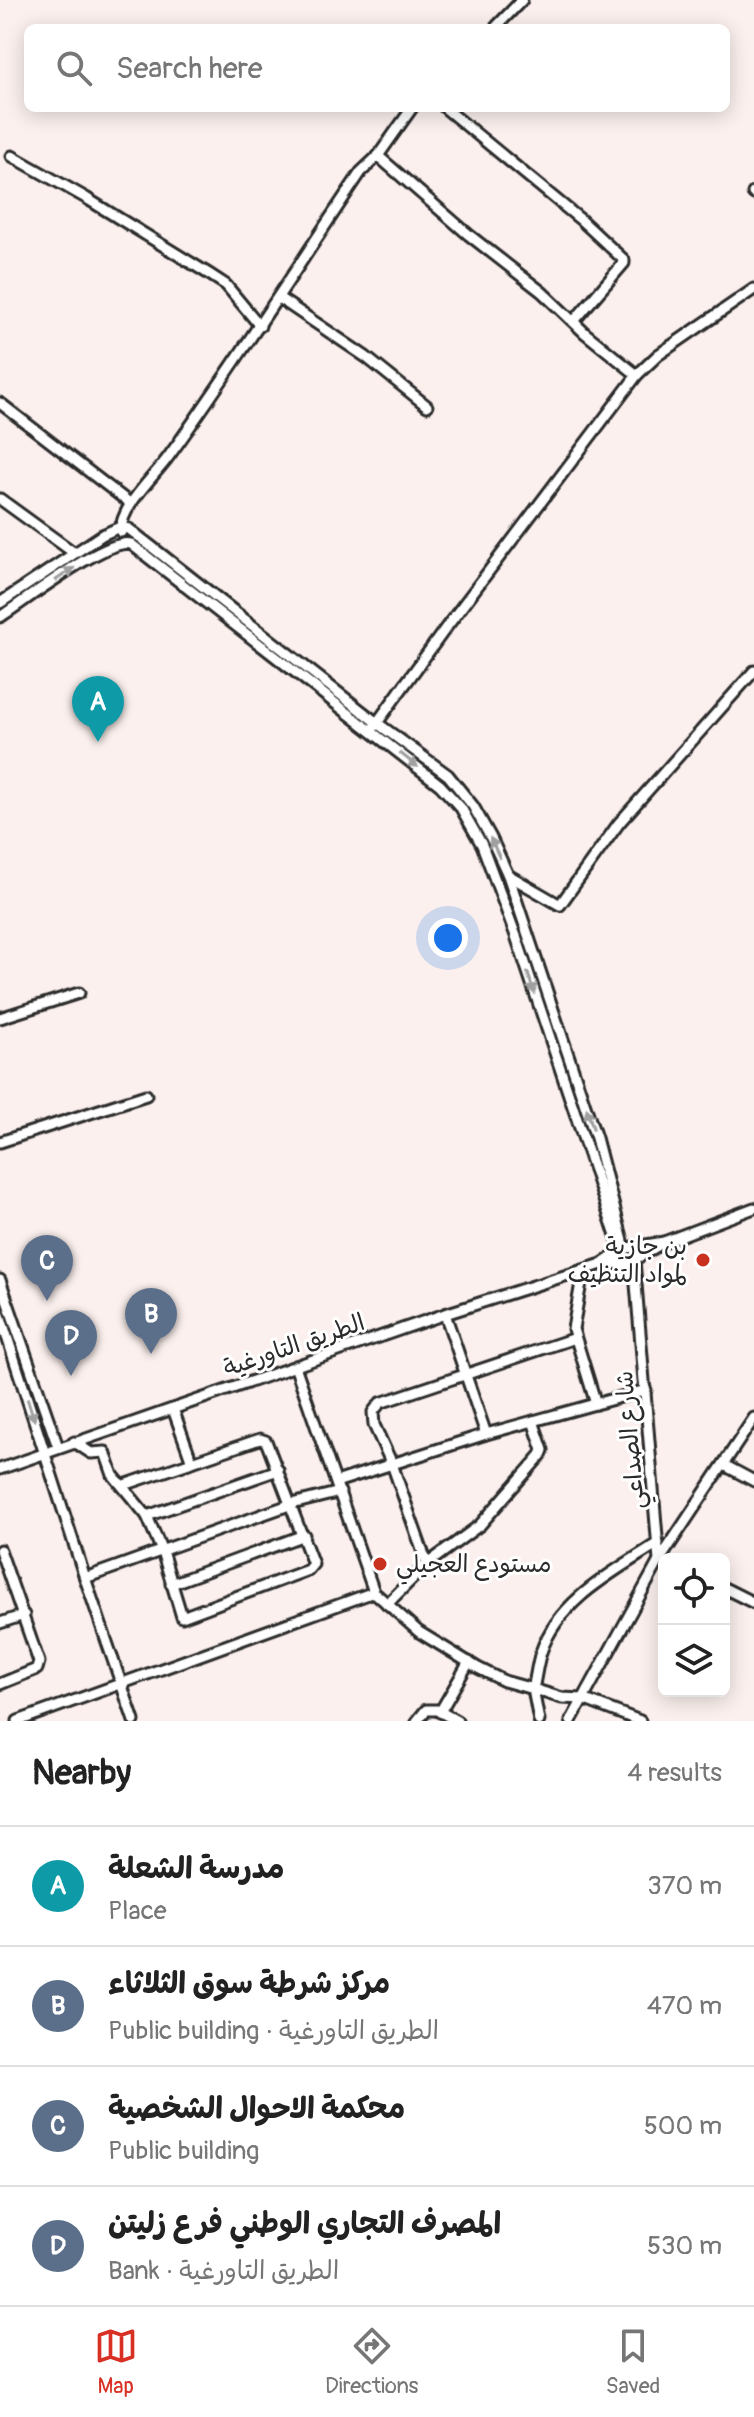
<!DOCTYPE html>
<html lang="en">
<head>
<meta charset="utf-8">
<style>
	:root { --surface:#fff; --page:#f2f2f2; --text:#222; --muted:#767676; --line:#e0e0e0; --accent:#d93025 }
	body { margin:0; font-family:Pangolin,"Playpen Sans Arabic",sans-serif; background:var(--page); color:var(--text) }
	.controls { position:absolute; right:24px; bottom:24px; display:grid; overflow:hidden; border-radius:12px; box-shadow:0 4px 20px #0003 }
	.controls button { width:72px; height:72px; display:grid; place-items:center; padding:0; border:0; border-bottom:2px solid var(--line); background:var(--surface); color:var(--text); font:40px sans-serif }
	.you { position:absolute; left:448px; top:938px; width:28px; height:28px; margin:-20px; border:6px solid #fff; border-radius:50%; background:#1a73e8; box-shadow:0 0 0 12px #1a73e833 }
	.badge { display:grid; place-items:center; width:52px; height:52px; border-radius:50%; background:var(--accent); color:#fff; font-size:26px; font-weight:700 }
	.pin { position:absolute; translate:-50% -66px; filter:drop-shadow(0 2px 4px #0008) }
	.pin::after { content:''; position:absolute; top:42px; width:28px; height:24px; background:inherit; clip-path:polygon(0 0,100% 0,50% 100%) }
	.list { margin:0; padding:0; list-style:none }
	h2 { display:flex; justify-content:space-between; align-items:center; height:104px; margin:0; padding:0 32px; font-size:34px }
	h2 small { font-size:26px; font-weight:400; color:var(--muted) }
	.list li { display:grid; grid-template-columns:52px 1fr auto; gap:24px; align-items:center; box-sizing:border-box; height:120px; padding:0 32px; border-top:2px solid var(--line) }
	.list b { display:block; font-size:30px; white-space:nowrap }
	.list p { margin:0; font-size:26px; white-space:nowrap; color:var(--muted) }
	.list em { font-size:26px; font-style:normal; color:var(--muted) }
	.icon { flex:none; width:44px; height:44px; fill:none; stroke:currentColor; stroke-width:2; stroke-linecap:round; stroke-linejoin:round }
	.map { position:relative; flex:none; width:754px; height:1721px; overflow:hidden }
	.search { position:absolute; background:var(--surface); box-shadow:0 4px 20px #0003; left:24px; right:24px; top:24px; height:88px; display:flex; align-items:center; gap:20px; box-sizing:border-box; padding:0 28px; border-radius:12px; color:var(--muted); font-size:30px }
	.sheet { height:584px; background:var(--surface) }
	nav { display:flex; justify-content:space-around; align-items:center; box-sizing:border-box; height:112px; border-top:2px solid var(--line); background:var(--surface); font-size:22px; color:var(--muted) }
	nav a { display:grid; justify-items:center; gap:4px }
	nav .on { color:var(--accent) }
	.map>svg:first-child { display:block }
</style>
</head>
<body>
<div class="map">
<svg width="754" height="1721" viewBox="0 0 754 1721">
	<rect width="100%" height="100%" fill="#fbf0ed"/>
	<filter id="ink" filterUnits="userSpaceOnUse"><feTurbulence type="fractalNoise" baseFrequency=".0125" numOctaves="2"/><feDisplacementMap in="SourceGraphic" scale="16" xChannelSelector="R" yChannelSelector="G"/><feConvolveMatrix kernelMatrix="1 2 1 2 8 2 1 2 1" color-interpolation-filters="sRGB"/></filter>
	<g filter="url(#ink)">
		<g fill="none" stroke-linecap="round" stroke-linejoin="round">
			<g stroke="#2b2b2b" stroke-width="15">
				<g id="minor">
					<path d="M495,28L522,0"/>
					<path d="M445,108L581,220L624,260V263L574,321"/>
					<path d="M12,156L86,198L209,274L226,285L260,326"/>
					<path d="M378,156L469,235L542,292L585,333L637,375"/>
					<path d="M753,193L754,194"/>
					<path d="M279,298L366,357L427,406"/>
					<path d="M0,403L131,504"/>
					<path d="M0,499L73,552"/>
					<path d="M121,532C119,508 155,476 169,456C236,363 297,267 361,172L378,156L412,108"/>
					<path d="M0,603L102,535L120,527L129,529L377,723L448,775L473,806L491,838L508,875L596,1138L624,1245"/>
					<path d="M0,617C24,602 107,537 131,544L440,785L461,808L482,845L516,936L621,1251L602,1264L445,1314L0,1469"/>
					<path d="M374,727L445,629L637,375L658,355L754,289"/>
					<path d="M508,875L560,905L619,823L754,671"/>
					<path d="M0,1018L79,993"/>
					<path d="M0,1142L146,1095"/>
					<path d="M628,1248L664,1242L754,1208"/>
					<path d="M622,1251L621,1261L635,1277"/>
					<path d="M606,1264L630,1263L635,1257"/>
					<path d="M583,1271L573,1329L596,1404"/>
					<path d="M0,1280L58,1447"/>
					<path d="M445,1314L486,1434"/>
					<path d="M0,1315L85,1578L134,1721"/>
					<path d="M295,1366L374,1592L419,1632L478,1668L504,1681L533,1689L539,1721"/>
					<path d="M173,1409L192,1462"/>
					<path d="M74,1442L91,1453L105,1452L113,1475L147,1516L162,1551L182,1617L308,1570L313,1564L266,1441L260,1439L124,1485"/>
					<path d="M724,1465L754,1481"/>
					<path d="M336,1482L486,1434L646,1390"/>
					<path d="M147,1516L278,1470"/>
					<path d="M0,1550L39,1662L37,1669L0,1684"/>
					<path d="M659,1561L754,1418"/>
					<path d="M427,1564L480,1525L541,1455L543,1450L533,1421"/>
					<path d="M85,1578L292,1504L340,1492"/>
					<path d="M171,1584L304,1535"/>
					<path d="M724,1588L754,1603"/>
					<path d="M387,1604L427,1564L392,1464L374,1425L373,1412L380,1403L575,1338"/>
					<path d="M0,1623L24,1615"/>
					<path d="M440,1712L469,1662"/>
					<path d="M18,1721L374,1592"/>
					<path d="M417,1721L426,1710H437L457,1721"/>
					<path d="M571,1721L659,1561L634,1260L664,1242"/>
					<path d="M640,1721L583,1699L562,1698L533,1689C536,1677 537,1664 541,1652C559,1599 614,1572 658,1543"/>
				</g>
			</g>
			<use href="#minor" stroke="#fff" stroke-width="9"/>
		</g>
		<defs><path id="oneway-solid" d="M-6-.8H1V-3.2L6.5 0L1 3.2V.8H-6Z" transform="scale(2)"/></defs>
		<g fill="#a0a0a0">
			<use href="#oneway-solid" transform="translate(65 574) rotate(-34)"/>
			<use href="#oneway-solid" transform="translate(409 760) rotate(38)"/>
			<use href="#oneway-solid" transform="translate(495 848) rotate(-115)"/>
			<use href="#oneway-solid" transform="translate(531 983) rotate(72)"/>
			<use href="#oneway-solid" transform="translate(590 1119) rotate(-108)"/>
			<use href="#oneway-solid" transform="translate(31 1410) rotate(72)"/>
		</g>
	</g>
	<g fill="#c8321e" stroke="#fff" stroke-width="3">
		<circle cx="703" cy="1260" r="8"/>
		<circle cx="380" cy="1564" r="8"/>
	</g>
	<g text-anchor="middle" stroke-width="6" stroke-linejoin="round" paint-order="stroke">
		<g font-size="24" fill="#2b2b2b" stroke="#fff" text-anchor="end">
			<text x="687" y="1254">بن جازية<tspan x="687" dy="28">لمواد التنظيف</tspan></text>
			<text x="396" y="1572" text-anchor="start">مستودع العجيلي</text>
		</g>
		<g font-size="24" fill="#2b2b2b" stroke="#fff">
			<text transform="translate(294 1345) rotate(-19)" y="8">الطريق التاورغية</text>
			<text transform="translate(630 1440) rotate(-95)" y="8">شارع الصداعي</text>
		</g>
	</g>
</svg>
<div class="controls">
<button><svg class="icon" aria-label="locate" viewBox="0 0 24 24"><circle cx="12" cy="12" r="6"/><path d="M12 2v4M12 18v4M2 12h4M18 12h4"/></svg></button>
<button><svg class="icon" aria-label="layers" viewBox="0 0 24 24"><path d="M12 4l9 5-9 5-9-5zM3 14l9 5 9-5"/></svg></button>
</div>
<div class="you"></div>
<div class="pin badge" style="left:98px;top:742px;background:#0f9aa8">A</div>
<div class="pin badge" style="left:151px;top:1354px;background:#5c6f8a">B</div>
<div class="pin badge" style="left:47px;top:1301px;background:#5c6f8a">C</div>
<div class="pin badge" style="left:71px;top:1376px;background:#5c6f8a">D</div>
<div class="search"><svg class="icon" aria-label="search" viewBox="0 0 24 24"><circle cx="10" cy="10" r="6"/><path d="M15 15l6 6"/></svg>Search here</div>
</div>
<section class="sheet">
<h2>Nearby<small>4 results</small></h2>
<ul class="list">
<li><span class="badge" style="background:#0f9aa8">A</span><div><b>مدرسة الشعلة</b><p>Place</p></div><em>370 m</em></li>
<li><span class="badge" style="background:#5c6f8a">B</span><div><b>مركز شرطة سوق الثلاثاء</b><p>Public building · الطريق التاورغية</p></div><em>470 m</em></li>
<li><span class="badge" style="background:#5c6f8a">C</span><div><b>محكمة الاحوال الشخصية</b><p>Public building</p></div><em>500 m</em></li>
<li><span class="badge" style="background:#5c6f8a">D</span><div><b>المصرف التجاري الوطني فرع زليتن</b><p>Bank · الطريق التاورغية</p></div><em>530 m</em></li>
</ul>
</section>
<nav>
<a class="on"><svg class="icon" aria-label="map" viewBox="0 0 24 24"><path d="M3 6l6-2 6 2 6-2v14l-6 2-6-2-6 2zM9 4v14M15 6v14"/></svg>Map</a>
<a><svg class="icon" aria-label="directions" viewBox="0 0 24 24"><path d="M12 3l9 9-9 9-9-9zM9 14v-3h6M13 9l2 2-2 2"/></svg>Directions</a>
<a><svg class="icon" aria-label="saved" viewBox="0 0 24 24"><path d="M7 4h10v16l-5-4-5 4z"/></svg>Saved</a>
</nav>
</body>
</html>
